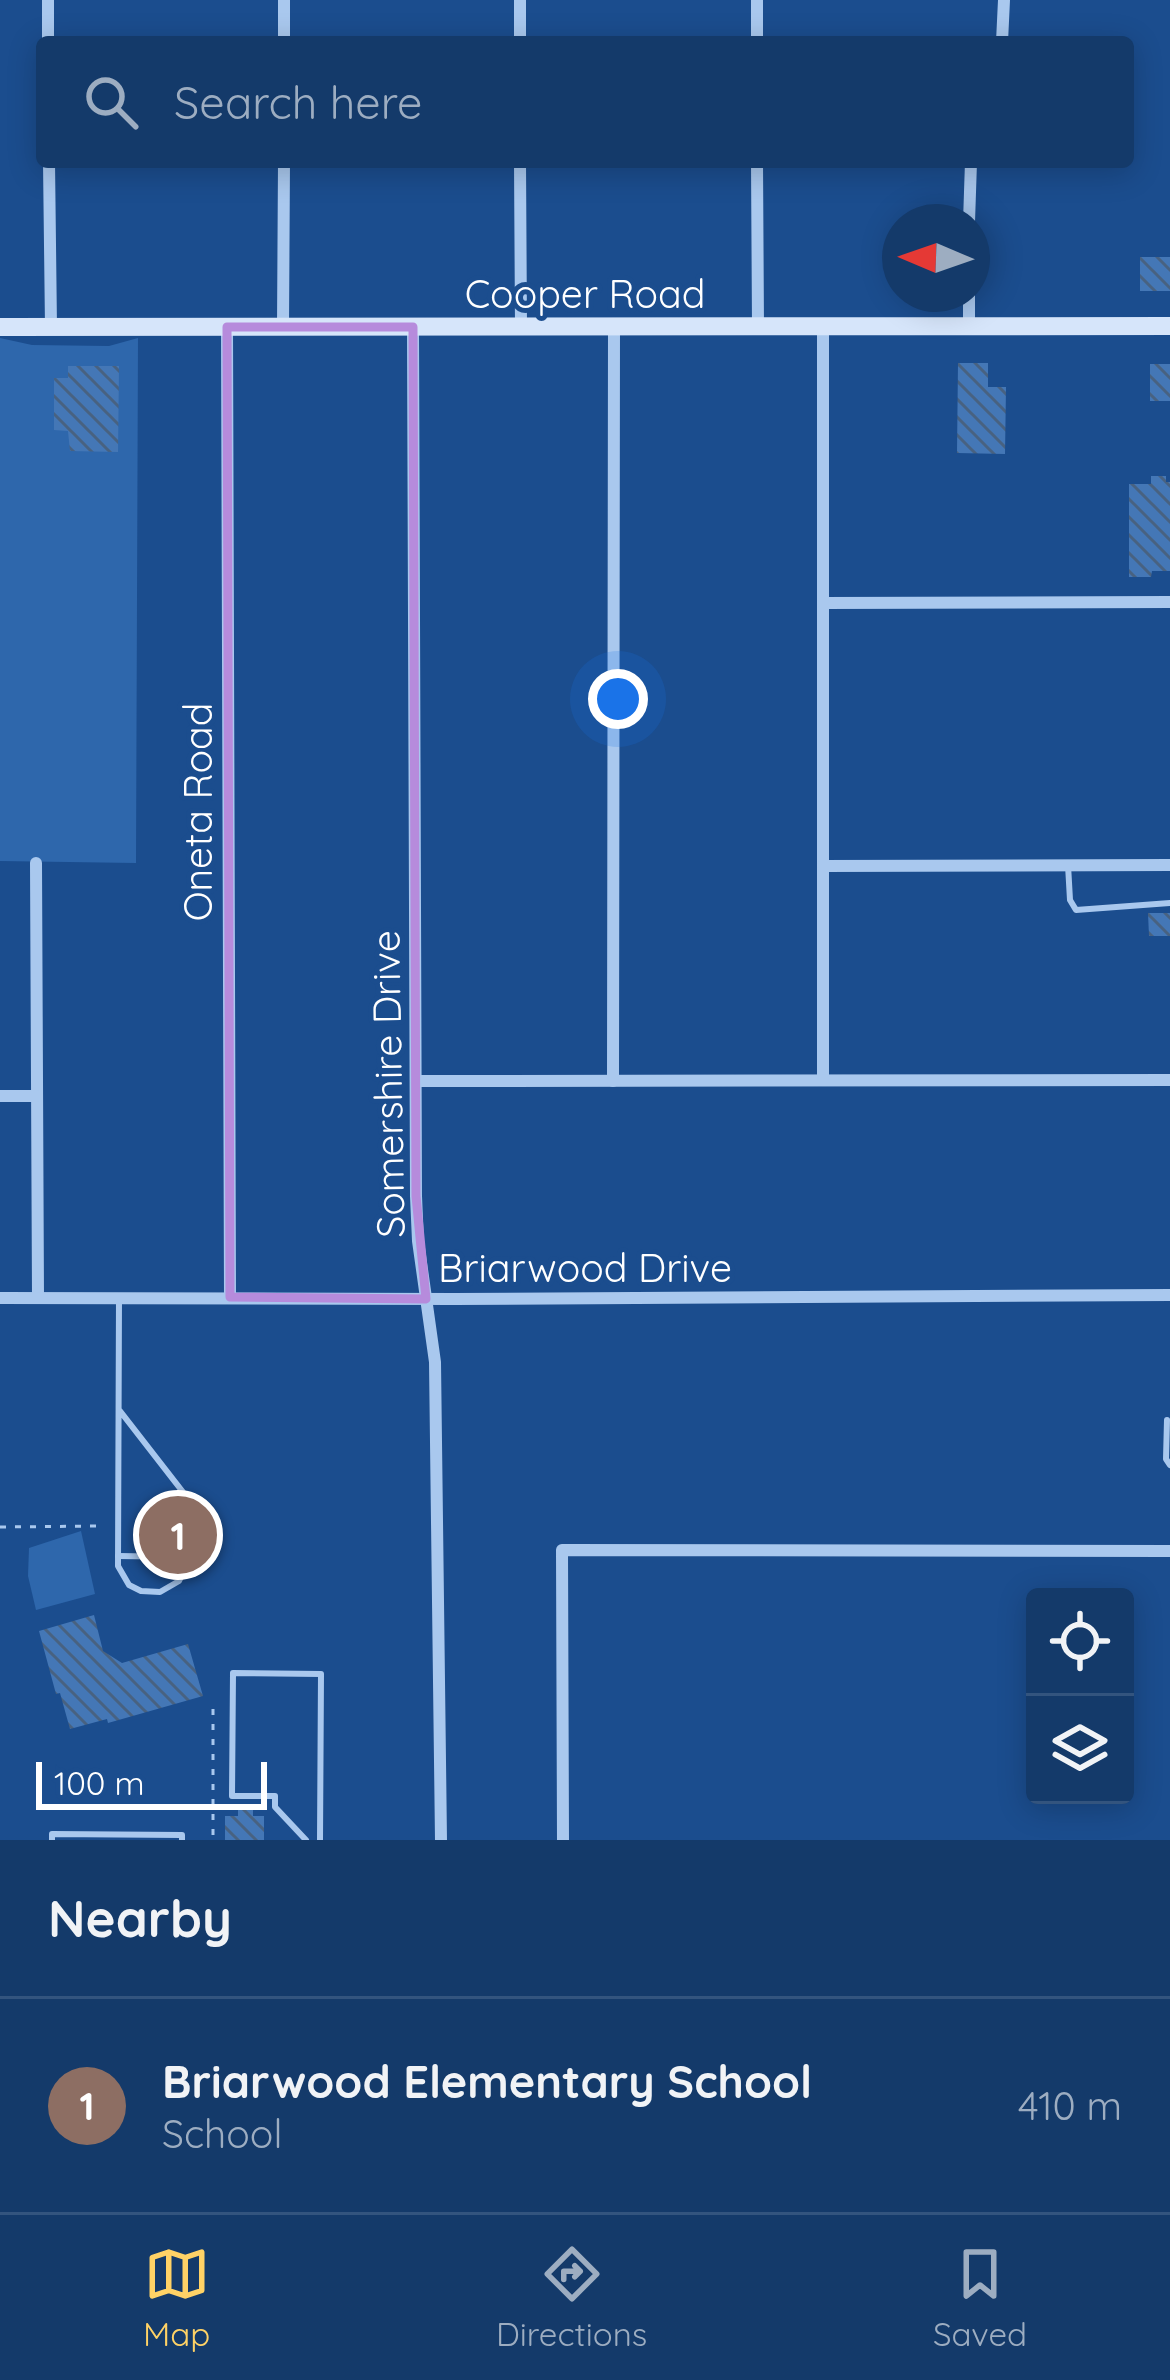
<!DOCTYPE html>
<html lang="en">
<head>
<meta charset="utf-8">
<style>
	:root { --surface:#143a6a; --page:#214572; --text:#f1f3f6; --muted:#9dadc1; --line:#33547e; --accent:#ffd266 }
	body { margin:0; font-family:Quicksand,sans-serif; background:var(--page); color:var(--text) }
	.controls { position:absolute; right:36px; bottom:36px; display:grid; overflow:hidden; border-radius:12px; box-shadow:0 6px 30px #0003 }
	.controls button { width:108px; height:108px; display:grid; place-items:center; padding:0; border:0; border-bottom:3px solid var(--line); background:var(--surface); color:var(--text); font:60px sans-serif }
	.compass { position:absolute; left:882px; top:204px; width:108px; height:108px; border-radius:50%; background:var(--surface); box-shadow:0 6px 30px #0003; rotate:272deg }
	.scale { position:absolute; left:36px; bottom:30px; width:231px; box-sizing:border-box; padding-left:12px; border:6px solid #fff; border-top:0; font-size:33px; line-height:42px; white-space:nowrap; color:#fff; -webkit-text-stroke:9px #1b4d8e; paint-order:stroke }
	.you { position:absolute; left:618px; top:699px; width:42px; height:42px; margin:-30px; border:9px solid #fff; border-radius:50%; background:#1a73e8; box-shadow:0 0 0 18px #1a73e833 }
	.badge { display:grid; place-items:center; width:78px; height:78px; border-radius:50%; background:var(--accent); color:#fff; font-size:39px; font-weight:700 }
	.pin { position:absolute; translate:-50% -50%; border:6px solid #fff; box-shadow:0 3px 12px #0006 }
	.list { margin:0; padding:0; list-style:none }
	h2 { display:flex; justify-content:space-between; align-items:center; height:156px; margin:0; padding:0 48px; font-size:51px }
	h2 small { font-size:39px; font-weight:400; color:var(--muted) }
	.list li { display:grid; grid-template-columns:78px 1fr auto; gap:36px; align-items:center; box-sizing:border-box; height:216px; padding:0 48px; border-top:3px solid var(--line) }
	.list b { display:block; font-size:45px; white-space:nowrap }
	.list p { margin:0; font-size:39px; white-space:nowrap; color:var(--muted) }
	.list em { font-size:39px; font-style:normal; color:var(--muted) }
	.icon { flex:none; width:66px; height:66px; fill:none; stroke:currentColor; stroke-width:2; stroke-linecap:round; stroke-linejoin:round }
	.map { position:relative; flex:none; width:1170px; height:1840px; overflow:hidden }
	.search { position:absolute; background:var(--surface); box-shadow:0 6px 30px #0003; left:36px; right:36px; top:36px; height:132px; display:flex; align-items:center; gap:30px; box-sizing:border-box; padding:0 42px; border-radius:12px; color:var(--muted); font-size:45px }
	.sheet { height:372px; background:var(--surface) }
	nav { display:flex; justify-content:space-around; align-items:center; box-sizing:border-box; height:168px; border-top:3px solid var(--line); background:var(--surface); font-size:33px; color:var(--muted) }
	nav a { display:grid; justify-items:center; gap:6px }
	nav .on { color:var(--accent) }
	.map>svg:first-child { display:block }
</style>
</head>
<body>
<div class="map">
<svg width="1170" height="1840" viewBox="0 0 1170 1840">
	<defs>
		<pattern id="building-back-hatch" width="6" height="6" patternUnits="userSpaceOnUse" patternTransform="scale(3)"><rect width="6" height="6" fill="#4477b6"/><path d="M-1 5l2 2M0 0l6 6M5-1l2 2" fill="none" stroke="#486281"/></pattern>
	</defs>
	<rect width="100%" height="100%" fill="#1b4d8e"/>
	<g fill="#2e67ac">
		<path d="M0,338L32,345L109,346L138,338L136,863L0,861Z"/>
		<path d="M81,1531L95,1594L36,1610L28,1576L29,1548Z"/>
	</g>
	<g fill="url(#building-back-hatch)">
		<rect x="1140" y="257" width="30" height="34"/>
		<path d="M958,363H988V387H1006L1005,454L957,453Z"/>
		<rect x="1150" y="364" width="20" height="37"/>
		<path d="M68,366H119L118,452L70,451L68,431L54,430V378H68Z"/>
		<path d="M1151,476H1166V482H1170V571H1152L1151,577H1129V484H1151Z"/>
		<path d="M1148,913H1170V936H1149Z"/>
		<path d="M94,1615L103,1651L122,1663L188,1644L203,1696L108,1723L107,1719L70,1729L60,1693L56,1694L39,1631Z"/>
		<path d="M238,1806H253V1816H264V1840H225V1816H238Z"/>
	</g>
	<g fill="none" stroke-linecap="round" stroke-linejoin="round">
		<g stroke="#a9c8ee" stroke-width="3" stroke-dasharray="6 9" stroke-linecap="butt">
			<path d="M0,1527L101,1526"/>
			<path d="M213,1709V1840"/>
		</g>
		<g stroke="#a9c8ee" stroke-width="6">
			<path d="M1068,865L1070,900L1076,910L1170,903"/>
			<path d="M119,1299L118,1566L129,1585L141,1591L160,1592L179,1581L186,1567V1496L120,1411"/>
			<path d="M1167,1420L1166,1459L1170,1465"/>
			<path d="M118,1556L186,1557"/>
			<path d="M52,1840V1834L182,1835V1840"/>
			<path d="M306,1840L275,1807V1796H232L233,1673L321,1674L320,1840"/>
		</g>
		<g stroke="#a9c8ee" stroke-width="12">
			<path d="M48,0V42"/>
			<path d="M520,0V42"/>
			<path d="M757,0V42"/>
			<path d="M284,42V0"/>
			<path d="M1002,42L1004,0"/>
			<path d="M49,162L51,327"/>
			<path d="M520,162L521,327"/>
			<path d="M757,162L758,327"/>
			<path d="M969,222L971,162"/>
			<path d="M969,294V326"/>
			<path d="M227,327L230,1297"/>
			<path d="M283,327L284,162"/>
			<path d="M413,327L416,1196L418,1241L435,1362L441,1840"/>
			<path d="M823,327V1080"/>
			<path d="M823,603L1170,602"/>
			<path d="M36,863L38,1298"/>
			<path d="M823,866L1170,865"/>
			<path d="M416,1081L1170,1080"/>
			<path d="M613,1081L614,327"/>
			<path d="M0,1096H37"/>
			<path d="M0,1298L454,1299L1170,1295"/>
			<path d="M563,1840L562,1550L1170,1551"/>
		</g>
		<path stroke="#d6e5fa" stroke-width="18" d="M0,327L1170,326"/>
	</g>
	<path fill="none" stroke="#b68bdc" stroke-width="9" stroke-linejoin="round" d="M227,327H413L416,1196L426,1299L230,1297Z"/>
	<g text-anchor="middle" stroke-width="10" stroke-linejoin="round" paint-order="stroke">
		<g font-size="39" fill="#fff" stroke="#1b4d8e">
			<text x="585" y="308">Cooper Road</text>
			<text transform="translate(198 812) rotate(-90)" y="14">Oneta Road</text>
			<text transform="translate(388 1084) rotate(-91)" y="14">Somershire Drive</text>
			<text x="585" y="1282">Briarwood Drive</text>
		</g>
	</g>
</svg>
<div class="controls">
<button><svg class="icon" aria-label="locate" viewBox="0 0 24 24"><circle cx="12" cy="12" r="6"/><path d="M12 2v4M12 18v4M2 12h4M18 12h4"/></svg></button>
<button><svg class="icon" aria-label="layers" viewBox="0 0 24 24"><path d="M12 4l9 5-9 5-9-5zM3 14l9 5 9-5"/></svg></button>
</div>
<svg class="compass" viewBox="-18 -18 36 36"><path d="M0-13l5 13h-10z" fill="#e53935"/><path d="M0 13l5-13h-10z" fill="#9dadc1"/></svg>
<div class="scale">100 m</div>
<div class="you"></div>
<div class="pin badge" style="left:178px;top:1535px;background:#8d6e63">1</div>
<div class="search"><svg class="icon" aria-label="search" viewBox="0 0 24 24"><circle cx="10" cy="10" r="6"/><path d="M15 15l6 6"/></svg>Search here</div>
</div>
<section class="sheet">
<h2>Nearby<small></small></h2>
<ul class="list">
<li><span class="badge" style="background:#8d6e63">1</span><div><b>Briarwood Elementary School</b><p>School</p></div><em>410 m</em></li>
</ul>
</section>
<nav>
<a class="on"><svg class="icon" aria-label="map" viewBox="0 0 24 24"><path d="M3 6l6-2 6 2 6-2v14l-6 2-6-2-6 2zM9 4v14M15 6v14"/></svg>Map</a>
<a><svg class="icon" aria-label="directions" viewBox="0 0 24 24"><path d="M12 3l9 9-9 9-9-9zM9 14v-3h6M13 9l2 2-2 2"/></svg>Directions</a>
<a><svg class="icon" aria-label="saved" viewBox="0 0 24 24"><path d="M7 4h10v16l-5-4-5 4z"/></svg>Saved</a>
</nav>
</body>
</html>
